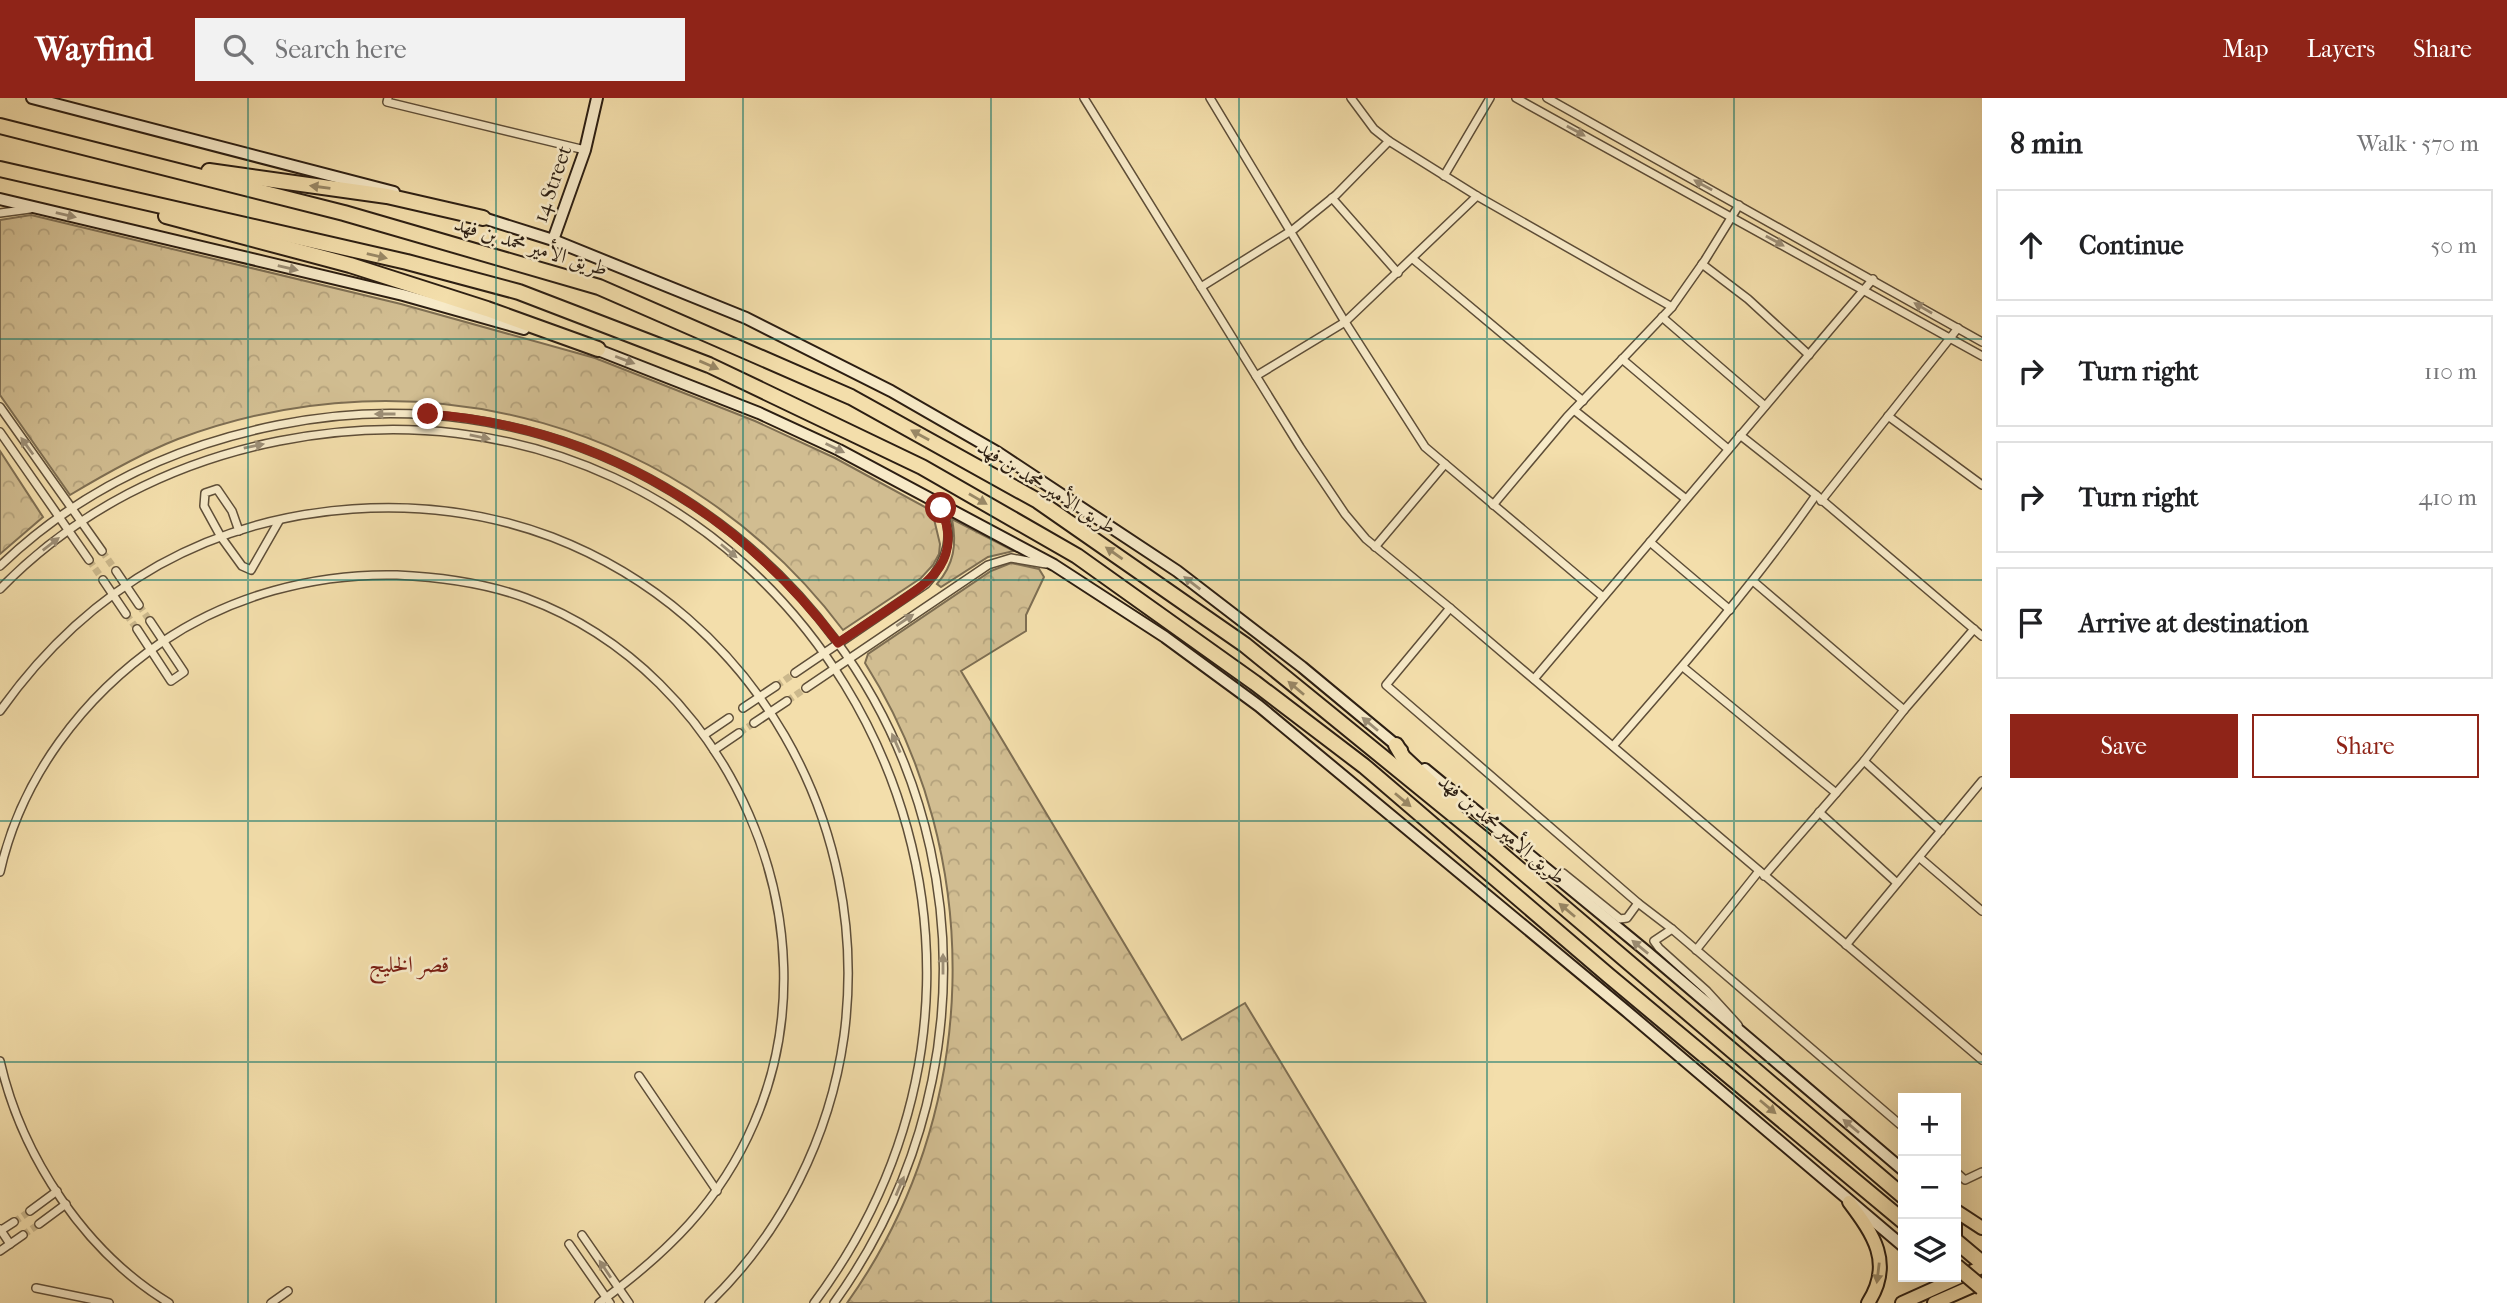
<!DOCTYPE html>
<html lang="en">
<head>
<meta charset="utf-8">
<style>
	:root { --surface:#fff; --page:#f2f2f2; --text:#202124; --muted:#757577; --line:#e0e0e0; --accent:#8f2418 }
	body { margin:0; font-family:"IM FELL French Canon",Amiri,serif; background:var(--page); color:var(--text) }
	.controls { position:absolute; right:21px; bottom:21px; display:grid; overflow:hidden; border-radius:0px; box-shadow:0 7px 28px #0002 }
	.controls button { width:63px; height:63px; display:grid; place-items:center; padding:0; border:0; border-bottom:2px solid var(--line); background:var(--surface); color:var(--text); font:35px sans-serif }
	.stop { position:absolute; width:21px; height:21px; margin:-16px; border:5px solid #8f2418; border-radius:50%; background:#fff }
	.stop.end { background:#8f2418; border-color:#fff; box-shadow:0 2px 7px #0008 }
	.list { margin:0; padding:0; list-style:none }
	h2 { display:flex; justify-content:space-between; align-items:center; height:91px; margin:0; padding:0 28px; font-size:30px }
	h2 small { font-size:23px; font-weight:400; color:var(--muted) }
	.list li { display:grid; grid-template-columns:46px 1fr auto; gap:21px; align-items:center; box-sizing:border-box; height:112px; margin:0 14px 14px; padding:0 14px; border:2px solid var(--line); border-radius:0px }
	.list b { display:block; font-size:26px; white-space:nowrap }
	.list em { font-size:23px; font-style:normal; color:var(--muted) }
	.actions { display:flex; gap:14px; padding:21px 28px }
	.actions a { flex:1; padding:16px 0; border:2px solid var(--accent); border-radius:0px; text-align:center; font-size:24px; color:var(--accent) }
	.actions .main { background:var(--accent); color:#fff }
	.icon { flex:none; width:38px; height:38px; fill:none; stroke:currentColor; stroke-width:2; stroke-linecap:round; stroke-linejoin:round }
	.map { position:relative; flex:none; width:1982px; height:1205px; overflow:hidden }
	header { display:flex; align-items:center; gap:42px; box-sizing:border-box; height:98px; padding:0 35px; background:var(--accent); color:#fff }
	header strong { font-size:33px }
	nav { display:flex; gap:38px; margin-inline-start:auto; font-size:24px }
	.search { width:490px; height:63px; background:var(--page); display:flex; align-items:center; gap:18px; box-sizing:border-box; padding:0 24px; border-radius:0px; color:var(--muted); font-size:26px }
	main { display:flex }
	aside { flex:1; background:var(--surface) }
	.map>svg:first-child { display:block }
</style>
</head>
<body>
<header>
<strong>Wayfind</strong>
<div class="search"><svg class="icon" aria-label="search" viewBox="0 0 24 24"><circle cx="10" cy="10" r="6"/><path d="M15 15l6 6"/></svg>Search here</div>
<nav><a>Map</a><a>Layers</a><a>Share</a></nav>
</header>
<main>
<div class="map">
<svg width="1982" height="1205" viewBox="0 0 1982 1205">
	<defs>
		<pattern id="forest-crowns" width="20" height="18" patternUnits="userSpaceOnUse" patternTransform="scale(1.75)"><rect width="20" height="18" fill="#d1bd91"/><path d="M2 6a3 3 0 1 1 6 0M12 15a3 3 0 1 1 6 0" fill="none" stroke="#b4a27c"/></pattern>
	</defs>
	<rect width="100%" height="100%" fill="#f3deab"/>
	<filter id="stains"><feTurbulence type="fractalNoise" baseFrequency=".00286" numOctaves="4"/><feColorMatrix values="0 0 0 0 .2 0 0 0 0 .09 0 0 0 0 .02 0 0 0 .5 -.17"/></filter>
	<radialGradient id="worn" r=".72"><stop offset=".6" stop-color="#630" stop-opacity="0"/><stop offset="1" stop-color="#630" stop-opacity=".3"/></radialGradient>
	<g fill="url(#forest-crowns)" stroke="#7e6e52" stroke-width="2">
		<path d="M31,117L401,206L595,260L755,323L835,360L925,409L934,421L940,446L939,456L933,467L921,480L843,532C688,326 420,250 178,341C140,356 105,376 70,397L0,297V122Z"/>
		<path d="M0,353L43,419L0,456Z"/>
		<path d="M952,421L1014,453L988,459L941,489L937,486C954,466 957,447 952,421Z"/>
		<path d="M1011,465L1039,471L1044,479L1026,517V533L961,573L1182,942L1245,905L1426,1205H847C981,1017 988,760 865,565L868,556L991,473Z"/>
	</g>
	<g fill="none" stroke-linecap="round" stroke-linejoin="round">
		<g stroke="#cbb88c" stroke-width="7" stroke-dasharray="7 3.5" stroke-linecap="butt">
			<path d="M102,453L116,473"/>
			<path d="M89,462L103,482"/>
			<path d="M139,507L150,523"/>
			<path d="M126,516L137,531"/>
			<path d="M776,588L795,575"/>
			<path d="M787,603L806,590"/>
			<path d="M739,635L754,625"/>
			<path d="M14,1124L30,1113"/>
			<path d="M23,1137L39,1126"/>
		</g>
		<g stroke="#5e4e38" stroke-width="10">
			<g id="street">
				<path d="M388,0L387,4L585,52"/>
				<path d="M1084,0L1300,349L1345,416L1366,441L1450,510L1982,962"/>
				<path d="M1210,0L1345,224L1425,349L1603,499"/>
				<path d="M1351,0L1374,31L1389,43L1477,98L1672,209"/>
				<path d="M1516,0L1982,258"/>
				<path d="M1547,0L1982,244"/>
				<path d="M1444,78L1490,0"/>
				<path d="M1332,100L1398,175"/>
				<path d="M0,115L30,111"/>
				<path d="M1413,161L1583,303"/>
				<path d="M1702,166L1748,201L1809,257"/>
				<path d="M1201,189L1294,131L1336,97L1389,43"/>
				<path d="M1662,219L1765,308"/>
				<path d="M1622,261L1728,351"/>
				<path d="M1256,278L1345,224L1477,98"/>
				<path d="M0,309L102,453"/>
				<path d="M1574,312L1686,401"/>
				<path d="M1888,318L1982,387"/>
				<path d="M0,334L89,462"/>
				<path d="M1740,337L1816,397L1982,538"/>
				<path d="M1821,403L1958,230"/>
				<path d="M1493,407L1567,319L1672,209L1705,162L1739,107"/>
				<path d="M239,433L232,413L217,391L205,395L204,408L221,439L242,468L251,472L279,423"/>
				<path d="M1650,444L1730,512"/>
				<path d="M1375,449L1445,366"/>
				<path d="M0,468C78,393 173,348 278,327C404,301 536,319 650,381C952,546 1034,927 834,1205"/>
				<path d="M116,473L139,507"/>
				<path d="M103,482L126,516"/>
				<path d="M1753,483L1904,612"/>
				<path d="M0,491C76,413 173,364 279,343C774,244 1114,804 814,1205"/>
				<path d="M1450,510L1386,587L1638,805L1672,831L1903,1029"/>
				<path d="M137,531L171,583L184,574L150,523"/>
				<path d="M1683,569L1836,695"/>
				<path d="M795,575L926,486C947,464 957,433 938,406"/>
				<path d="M1534,581L1873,181"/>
				<path d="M806,590L988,467L1011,460L1046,466"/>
				<path d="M743,610L776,588"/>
				<path d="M0,613C42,554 95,503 159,467C276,402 427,392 552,439C755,517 872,725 844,938C830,1039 782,1135 709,1205"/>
				<path d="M754,625L787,603"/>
				<path d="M704,637L729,620"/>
				<path d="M1613,648C1684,567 1754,486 1816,397"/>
				<path d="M714,652L739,635"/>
				<path d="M1864,663L1941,733"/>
				<path d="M1819,714L1897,785"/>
				<path d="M1920,760L1982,813"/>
				<path d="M0,774C21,680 83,598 162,544C230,498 314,475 397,477C440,479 485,485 526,500C729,575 841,826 754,1025C720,1104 667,1155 599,1205"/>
				<path d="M1551,776L1563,775L1620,821L1627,820L1638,805"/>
				<path d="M1764,778L1864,663L1904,612L1974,531"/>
				<path d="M1672,831L1654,843L1659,850L1707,893L1738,927"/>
				<path d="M1846,847L1982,683"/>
				<path d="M1696,852L1759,773"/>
				<path d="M0,963C22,1059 85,1154 169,1205"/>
				<path d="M639,978L717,1093"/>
				<path d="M1956,1074L1965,1082L1982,1074"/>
				<path d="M30,1113L57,1093"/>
				<path d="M39,1126L66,1106"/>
				<path d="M0,1131L10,1146"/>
				<path d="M0,1133L14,1124"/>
				<path d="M582,1137L629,1205"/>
				<path d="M569,1146L610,1205"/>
				<path d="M0,1153L23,1137"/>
				<path d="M36,1190L109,1205"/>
				<path d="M271,1205L288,1193"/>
			</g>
		</g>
		<g stroke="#2c1e12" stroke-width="14">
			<g id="secondary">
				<path d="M32,0L394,94"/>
				<path d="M0,101L403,197L524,231"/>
				<path d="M477,118L553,142L746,220L891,293L997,354L1177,473L1302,569L1402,652"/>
				<path d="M553,142L585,52L597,0"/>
				<path d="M593,250L759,315L839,352L1054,467L1165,539L1259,608L1625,912L1903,1148"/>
				<path d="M1425,671L1646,853L1903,1072"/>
				<path d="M1956,1125V1137"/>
			</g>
		</g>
		<g stroke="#2c1e12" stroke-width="16">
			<g id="primary">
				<path d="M1849,1104C1873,1136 1894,1165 1868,1205"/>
				<path d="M1956,1113L1982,1130"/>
				<path d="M1902,1205L1982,1169"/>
				<path d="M1934,1205L1982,1184"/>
			</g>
		</g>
		<g stroke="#2c1e12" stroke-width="18">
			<g id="highway">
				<path d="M0,28L344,115L599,189L851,299L1038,403L1245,547L1492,748L1903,1098"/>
				<path d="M0,71L407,164L519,194L709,267L922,369L1077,458L1255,585L1364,668L1608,877L1903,1123"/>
				<path d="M209,73L387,98L483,120"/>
				<path d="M166,118L350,167L487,211L598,251"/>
				<path d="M1396,647L1403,659L1455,708"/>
				<path d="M1956,1143L1982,1165"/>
			</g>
		</g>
		<use href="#street" stroke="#f7eac8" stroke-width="7"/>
		<use href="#secondary" stroke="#f7eac8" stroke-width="10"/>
		<use href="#primary" stroke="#f3deab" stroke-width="12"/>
		<use href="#highway" stroke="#f3deab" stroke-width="14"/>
		<g stroke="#2c1e12" stroke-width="18" stroke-linecap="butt">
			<path id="highway-bridge" d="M1956,1168L1982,1190"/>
		</g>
		<use href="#highway-bridge" stroke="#f3deab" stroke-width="14"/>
	</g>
	<defs><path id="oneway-solid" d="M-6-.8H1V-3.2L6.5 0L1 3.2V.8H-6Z" transform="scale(1.75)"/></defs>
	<g fill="#9c8e76">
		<use href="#oneway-solid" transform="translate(1576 33) rotate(29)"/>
		<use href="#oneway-solid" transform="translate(1703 87) rotate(-151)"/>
		<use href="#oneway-solid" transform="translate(66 117) rotate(13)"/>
		<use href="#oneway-solid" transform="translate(1775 143) rotate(29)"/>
		<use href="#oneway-solid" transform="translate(288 170) rotate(13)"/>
		<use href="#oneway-solid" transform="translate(1923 210) rotate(-150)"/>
		<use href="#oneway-solid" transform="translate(625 262) rotate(21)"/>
		<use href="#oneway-solid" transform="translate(385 316) rotate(180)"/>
		<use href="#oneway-solid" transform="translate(480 339) rotate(11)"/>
		<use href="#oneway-solid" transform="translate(27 348) rotate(-126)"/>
		<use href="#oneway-solid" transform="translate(254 348) rotate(-12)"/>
		<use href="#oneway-solid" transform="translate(835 350) rotate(26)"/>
		<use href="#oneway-solid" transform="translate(51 446) rotate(-38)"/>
		<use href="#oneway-solid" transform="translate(729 453) rotate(40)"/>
		<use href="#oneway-solid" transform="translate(1192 485) rotate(-142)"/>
		<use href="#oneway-solid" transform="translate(905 522) rotate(-34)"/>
		<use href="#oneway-solid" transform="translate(1370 626) rotate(-140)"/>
		<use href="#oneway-solid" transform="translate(896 645) rotate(-114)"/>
		<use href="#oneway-solid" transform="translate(1640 849) rotate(-141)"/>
		<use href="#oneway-solid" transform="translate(943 866) rotate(-90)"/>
		<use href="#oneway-solid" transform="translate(1851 1028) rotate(-140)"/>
		<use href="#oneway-solid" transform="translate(900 1088) rotate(-67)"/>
		<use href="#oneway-solid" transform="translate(605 1171) rotate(-124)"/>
	</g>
	<g fill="#986">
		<use href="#oneway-solid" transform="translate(320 89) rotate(-172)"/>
		<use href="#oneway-solid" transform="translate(377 158) rotate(13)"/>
		<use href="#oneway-solid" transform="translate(709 267) rotate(23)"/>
		<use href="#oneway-solid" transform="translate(920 337) rotate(-151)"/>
		<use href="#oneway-solid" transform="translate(978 401) rotate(30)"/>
		<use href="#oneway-solid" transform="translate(1114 455) rotate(-145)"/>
		<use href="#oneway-solid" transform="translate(1296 590) rotate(-140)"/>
		<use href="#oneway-solid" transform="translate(1403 702) rotate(40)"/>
		<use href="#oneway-solid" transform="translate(1567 812) rotate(-140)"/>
		<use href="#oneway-solid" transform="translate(1768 1009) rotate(40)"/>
		<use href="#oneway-solid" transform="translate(1878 1175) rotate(97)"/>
	</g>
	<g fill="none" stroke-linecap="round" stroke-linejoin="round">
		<path stroke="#8f2418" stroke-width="9" d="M428,316C596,329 737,412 838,545C856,533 874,521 892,509C931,483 963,462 941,410"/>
	</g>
	<path fill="none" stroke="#0f766e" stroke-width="2" stroke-opacity="0.55" d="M248,0V1205M496,0V1205M743,0V1205M991,0V1205M1239,0V1205M1487,0V1205M1734,0V1205M0,241H1982M0,482H1982M0,723H1982M0,964H1982"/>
	<g text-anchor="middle" stroke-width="5" stroke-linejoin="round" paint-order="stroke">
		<g font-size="21" fill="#2c1e12" stroke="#f7eac8">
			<text transform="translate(552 86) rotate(-71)" y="7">14 Street</text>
			<text transform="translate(531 148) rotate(17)" y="7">طريق الأمير محمد بن فهد</text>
			<text transform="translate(1047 389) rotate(32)" y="7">طريق الأمير محمد بن فهد</text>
			<text transform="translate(1502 731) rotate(40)" y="7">طريق الأمير محمد بن فهد</text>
		</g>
		<g font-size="23" fill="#7a1f14" stroke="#f7eac8">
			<text x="409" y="874">قصر الخليج</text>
		</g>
	</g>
	<rect width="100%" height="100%" filter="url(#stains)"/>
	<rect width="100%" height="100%" fill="url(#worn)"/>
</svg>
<div class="controls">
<button>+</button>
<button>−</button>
<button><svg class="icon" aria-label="layers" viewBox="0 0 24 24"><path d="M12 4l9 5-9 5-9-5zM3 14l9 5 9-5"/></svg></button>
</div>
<div class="stop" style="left:941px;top:410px"></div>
<div class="stop end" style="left:428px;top:316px"></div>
</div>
<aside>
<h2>8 min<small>Walk · 570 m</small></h2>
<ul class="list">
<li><svg class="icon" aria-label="ahead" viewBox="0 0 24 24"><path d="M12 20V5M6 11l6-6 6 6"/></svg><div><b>Continue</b></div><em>50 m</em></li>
<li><svg class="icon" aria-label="right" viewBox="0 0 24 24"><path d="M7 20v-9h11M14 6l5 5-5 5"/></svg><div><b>Turn right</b></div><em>110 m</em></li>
<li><svg class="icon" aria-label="right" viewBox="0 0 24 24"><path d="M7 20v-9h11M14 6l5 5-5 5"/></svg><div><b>Turn right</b></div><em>410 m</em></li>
<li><svg class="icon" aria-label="arrive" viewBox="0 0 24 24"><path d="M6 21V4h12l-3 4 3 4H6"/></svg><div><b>Arrive at destination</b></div></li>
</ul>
<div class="actions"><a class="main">Save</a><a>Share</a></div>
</aside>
</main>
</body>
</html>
